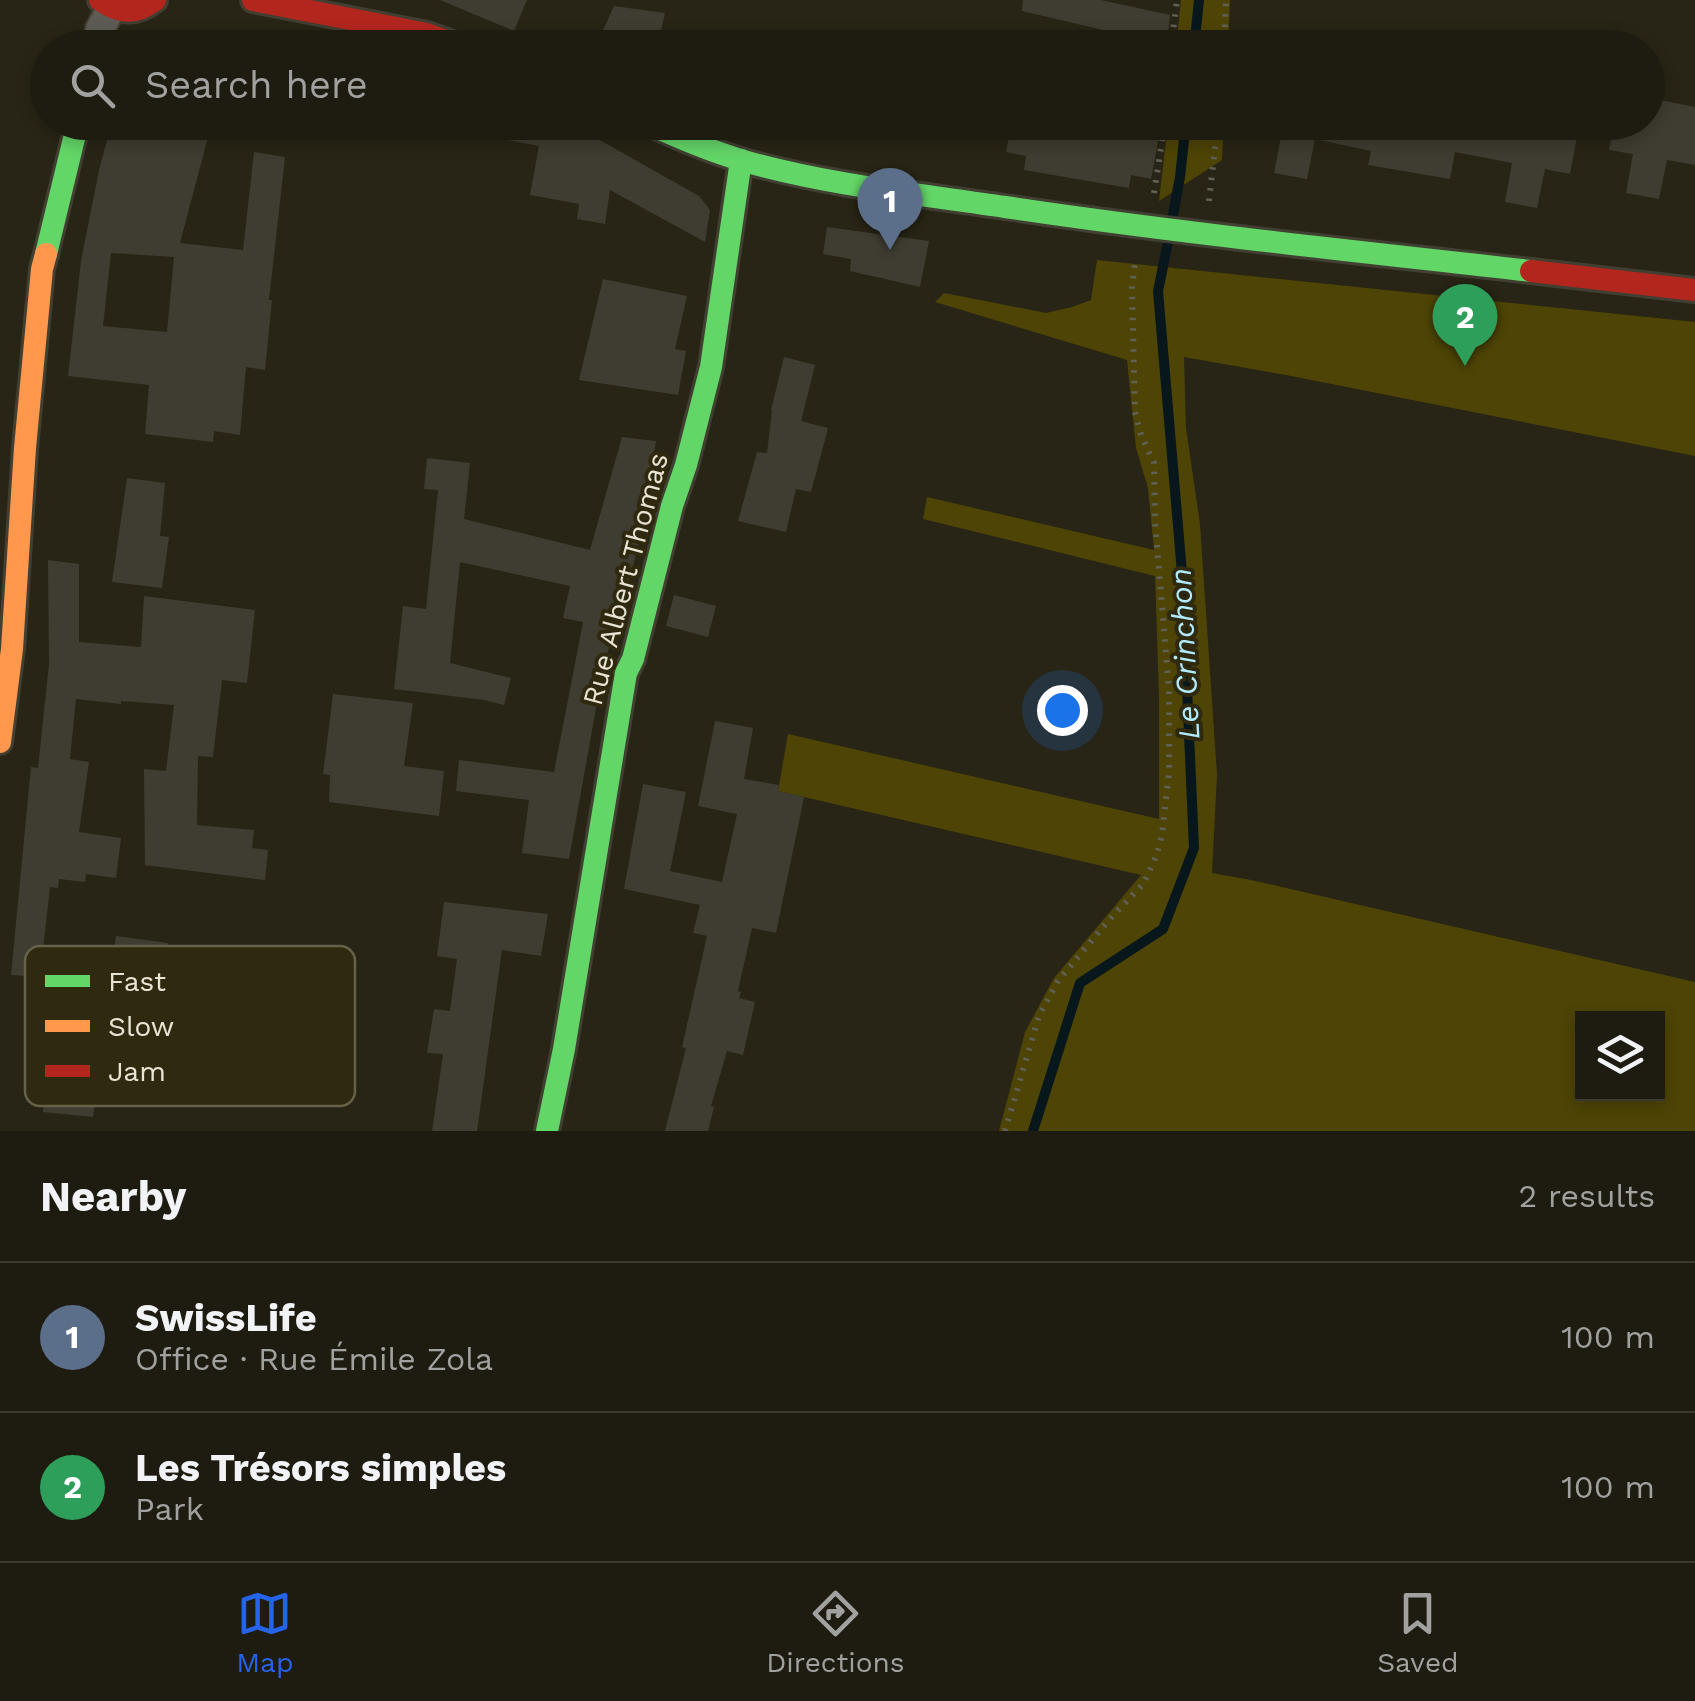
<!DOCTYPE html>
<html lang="en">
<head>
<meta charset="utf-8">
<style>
	:root { --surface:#1e1c10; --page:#2b291e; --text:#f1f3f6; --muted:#a1a19f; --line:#3c3a30; --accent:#2563eb }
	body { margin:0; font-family:"Work Sans",sans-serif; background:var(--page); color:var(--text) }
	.controls { position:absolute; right:30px; bottom:30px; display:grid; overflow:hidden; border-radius:0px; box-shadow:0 5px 15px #0003 }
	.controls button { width:90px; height:90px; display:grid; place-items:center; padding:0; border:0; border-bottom:2px solid var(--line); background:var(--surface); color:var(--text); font:50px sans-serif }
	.you { position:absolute; left:1062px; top:710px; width:35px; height:35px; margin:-25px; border:8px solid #fff; border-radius:50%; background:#1a73e8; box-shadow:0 0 0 15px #1a73e833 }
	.badge { display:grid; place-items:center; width:65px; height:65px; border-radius:50%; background:var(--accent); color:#fff; font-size:32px; font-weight:700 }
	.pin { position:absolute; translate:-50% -82px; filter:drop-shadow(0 2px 5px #0008) }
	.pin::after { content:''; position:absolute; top:52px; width:35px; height:30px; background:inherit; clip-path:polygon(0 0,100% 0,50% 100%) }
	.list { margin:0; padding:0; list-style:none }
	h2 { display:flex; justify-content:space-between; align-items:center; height:130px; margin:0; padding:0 40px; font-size:42px }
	h2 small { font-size:32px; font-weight:400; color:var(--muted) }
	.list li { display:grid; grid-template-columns:65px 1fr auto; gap:30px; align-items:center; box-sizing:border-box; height:150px; padding:0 40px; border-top:2px solid var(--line) }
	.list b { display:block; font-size:38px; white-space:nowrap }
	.list p { margin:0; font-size:32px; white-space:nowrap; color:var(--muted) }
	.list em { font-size:32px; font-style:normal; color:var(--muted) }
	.icon { flex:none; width:55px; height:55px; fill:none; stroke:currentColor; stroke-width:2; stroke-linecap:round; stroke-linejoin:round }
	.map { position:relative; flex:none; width:1695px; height:1131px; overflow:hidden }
	.search { position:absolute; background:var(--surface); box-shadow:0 5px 15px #0003; left:30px; right:30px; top:30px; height:110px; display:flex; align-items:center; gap:25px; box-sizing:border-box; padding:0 35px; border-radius:55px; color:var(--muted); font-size:38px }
	.sheet { height:430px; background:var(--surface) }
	nav { display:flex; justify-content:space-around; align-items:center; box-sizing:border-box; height:140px; border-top:2px solid var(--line); background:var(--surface); font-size:28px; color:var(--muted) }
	nav a { display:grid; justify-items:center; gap:5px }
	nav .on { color:var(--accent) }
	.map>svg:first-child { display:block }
</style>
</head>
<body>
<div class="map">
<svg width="1695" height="1131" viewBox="0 0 1695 1131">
	<rect width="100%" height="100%" fill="#282516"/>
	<g fill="#4e4406" fill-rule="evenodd">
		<path d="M1181,0H1230L1228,47H1176Z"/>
		<path d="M1168,123H1224L1222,160L1159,201Z"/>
		<path d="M1097,260L1695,322V456L1286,375L1184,357L1186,428L1200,524L1217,775L1212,873L1251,880L1695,982V1131H999L1025,1032L1054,978L1141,875L778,791L788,734L1159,819V696L1155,576L923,519L927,497L1154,550L1148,488L1136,448L1127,360L935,302L944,293L1046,313L1072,307L1091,300ZM1582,1018H1658V1094H1582Z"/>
	</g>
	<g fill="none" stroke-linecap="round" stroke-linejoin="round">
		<g stroke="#08171b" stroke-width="10">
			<path d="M1194,48L1199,0"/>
			<path d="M1172,220L1180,177L1186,122"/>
			<path d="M1033,1131L1080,983L1163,929L1194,848L1182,573L1158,291L1169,237"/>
		</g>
	</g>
	<g fill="#3f3d31" fill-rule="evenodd">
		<path d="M440,0H527L514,31Z"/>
		<path d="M1023,0H1101L1170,15L1167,45L1022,11Z"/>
		<path d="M614,6L665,13L657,48H595Z"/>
		<path d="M1660,100L1695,107V165L1667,160L1659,199L1626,193L1633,154L1609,150L1614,122H1648V115L1653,116Z"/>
		<path d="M112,122H212L180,243L243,250L254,152L285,157L269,300H272L265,370L246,367L240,435L214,431L213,442L145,434L149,385L68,376L81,261L99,170ZM111,253L174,257L167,332L103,326Z"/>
		<path d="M489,122H568L699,196L710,210L705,242L610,190L605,224L577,219L579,204L530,195L539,146L487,136Z"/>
		<path d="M1012,122H1141L1140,128L1160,131L1151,179L1131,175L1129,188L1024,170L1026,156L1006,152Z"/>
		<path d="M1284,122H1505L1577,136L1570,174L1545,169L1537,208L1505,202L1512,163L1455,152L1450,179L1368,165L1371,151L1315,139L1307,179L1274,173Z"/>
		<path d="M827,227L929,241L920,287L850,271L851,259L823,254Z"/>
		<path d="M603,279L687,296L675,349L686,351L678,395L579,380Z"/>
		<path d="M784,357L815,365L801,421L828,428L811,492L796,489L786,532L738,521L757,452L767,453L772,410H771Z"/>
		<path d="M622,437L656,441L649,485L654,486L619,619H617L603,669L569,859L522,853L529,800L456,791L459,760L554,772L583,622L563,618L570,586L460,562L450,663L511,678L504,705L484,700L394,689L403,606L426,609L438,490L424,489L427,458L470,463L464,519L590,550Z"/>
		<path d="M127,478L165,483L160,536L169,537L162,588L112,582Z"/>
		<path d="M48,560L79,564V642L141,647L144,596L255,610L247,683L222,680L213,757L198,756L197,825L254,830L252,848L268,850L265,880L145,865L144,769L166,771L174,705L121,701V704L76,699L70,759L89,762L79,832L121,838L116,878L86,874L85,882L59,879L58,888L50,887L40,977L11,975L31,767L38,768L49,664Z"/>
		<path d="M674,595L716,606L708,637L666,626Z"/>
		<path d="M333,694L413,703L404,766L444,771L439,816L329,802L330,775L323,774Z"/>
		<path d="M715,721L753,728L744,779L779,785L778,791L804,797L776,933L752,928L738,991L741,992L739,998L755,1002L743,1055L727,1051L711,1106L714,1107L708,1131H665L686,1048L682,1047L707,936L693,933L700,905L624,889L643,784L686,792L670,871L722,882L737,814L698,806Z"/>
		<path d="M444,902L548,914L541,956L502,950L477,1131H432L443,1054L427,1053L434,1009L450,1011L457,959L437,956Z"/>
		<path d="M116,936L168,943L159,1006L132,1003L121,1097L96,1094L93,1117L43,1112L48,1067L97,1073Z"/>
	</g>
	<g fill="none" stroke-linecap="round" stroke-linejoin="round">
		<g stroke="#413f32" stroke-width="32">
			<path id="street" d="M96,48L100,29L111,9"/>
		</g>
		<g stroke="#413f32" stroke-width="28">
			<g id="fast">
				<path d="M645,122C677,137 710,151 744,161C828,185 918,194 1005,207C1179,233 1355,251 1531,271"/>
				<path d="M46,254L78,122"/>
				<path d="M547,1131L564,1049L626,673L633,659L672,506L686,465L711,367L741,160"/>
			</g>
		</g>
		<g stroke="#413f32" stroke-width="28">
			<path id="slow" d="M0,742L12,649L25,448L42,269L46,254"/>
		</g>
		<g stroke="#413f32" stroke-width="28">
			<g id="jam">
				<path d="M100,0C119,14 136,15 155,0"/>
				<path d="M253,0L427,34L466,48"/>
				<path d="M1531,271L1695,290"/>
			</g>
		</g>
		<g stroke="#616057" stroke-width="6" stroke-dasharray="2.5 8" stroke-linecap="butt">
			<path d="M1171,48L1177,0"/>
			<path d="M1224,48L1226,0"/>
			<path d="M1154,193L1165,122"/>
			<path d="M1209,201L1218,122"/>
			<path d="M1005,1131L1039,1016L1058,981L1108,921L1144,883L1157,854L1162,835L1169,773V690L1155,522L1154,463L1141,435L1135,412L1132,288L1135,262"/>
		</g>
		<use href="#street" stroke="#5d5b54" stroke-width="28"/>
		<use href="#fast" stroke="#63d668" stroke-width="22"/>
		<use href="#slow" stroke="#ff974d" stroke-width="22"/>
		<use href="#jam" stroke="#b3261e" stroke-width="22"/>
	</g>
	<g text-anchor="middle" stroke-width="8" stroke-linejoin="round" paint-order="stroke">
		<g font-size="28" fill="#e8e5d5" stroke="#2f2a0f">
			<text transform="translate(625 579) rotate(-75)" y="10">Rue Albert Thomas</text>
		</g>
		<g font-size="30" font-style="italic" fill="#b3ecff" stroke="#2f2a0f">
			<text transform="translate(1185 654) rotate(-93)" y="10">Le Crinchon</text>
		</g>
	</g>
	<rect x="25" y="946" width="330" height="160" rx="15" fill="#2f2a0f" stroke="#66624a" stroke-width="2.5"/>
	<rect x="45" y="975" width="45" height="12" fill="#63d668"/>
	<rect x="45" y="1020" width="45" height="12" fill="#ff974d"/>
	<rect x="45" y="1065" width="45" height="12" fill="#b3261e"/>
	<g font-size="28" fill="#e8e5d5">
		<text x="108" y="991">Fast</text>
		<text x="108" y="1036">Slow</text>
		<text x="108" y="1081">Jam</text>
	</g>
</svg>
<div class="controls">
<button><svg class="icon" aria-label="layers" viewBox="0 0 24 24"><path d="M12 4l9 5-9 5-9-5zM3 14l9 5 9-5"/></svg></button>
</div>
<div class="you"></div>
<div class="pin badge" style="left:890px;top:250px;background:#5c6f8a">1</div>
<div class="pin badge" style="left:1465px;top:366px;background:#2e9e5b">2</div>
<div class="search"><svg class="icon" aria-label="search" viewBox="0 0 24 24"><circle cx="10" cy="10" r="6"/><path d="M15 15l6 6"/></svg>Search here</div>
</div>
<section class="sheet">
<h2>Nearby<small>2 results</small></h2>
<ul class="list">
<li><span class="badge" style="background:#5c6f8a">1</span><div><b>SwissLife</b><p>Office · Rue Émile Zola</p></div><em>100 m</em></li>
<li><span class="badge" style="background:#2e9e5b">2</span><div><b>Les Trésors simples</b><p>Park</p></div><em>100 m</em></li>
</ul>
</section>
<nav>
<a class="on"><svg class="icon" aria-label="map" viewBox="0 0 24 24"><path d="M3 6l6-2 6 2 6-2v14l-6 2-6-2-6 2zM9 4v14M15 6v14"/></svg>Map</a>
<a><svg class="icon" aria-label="directions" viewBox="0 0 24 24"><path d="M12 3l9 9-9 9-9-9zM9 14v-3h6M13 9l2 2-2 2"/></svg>Directions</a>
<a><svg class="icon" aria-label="saved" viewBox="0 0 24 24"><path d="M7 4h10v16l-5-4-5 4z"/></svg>Saved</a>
</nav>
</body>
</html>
